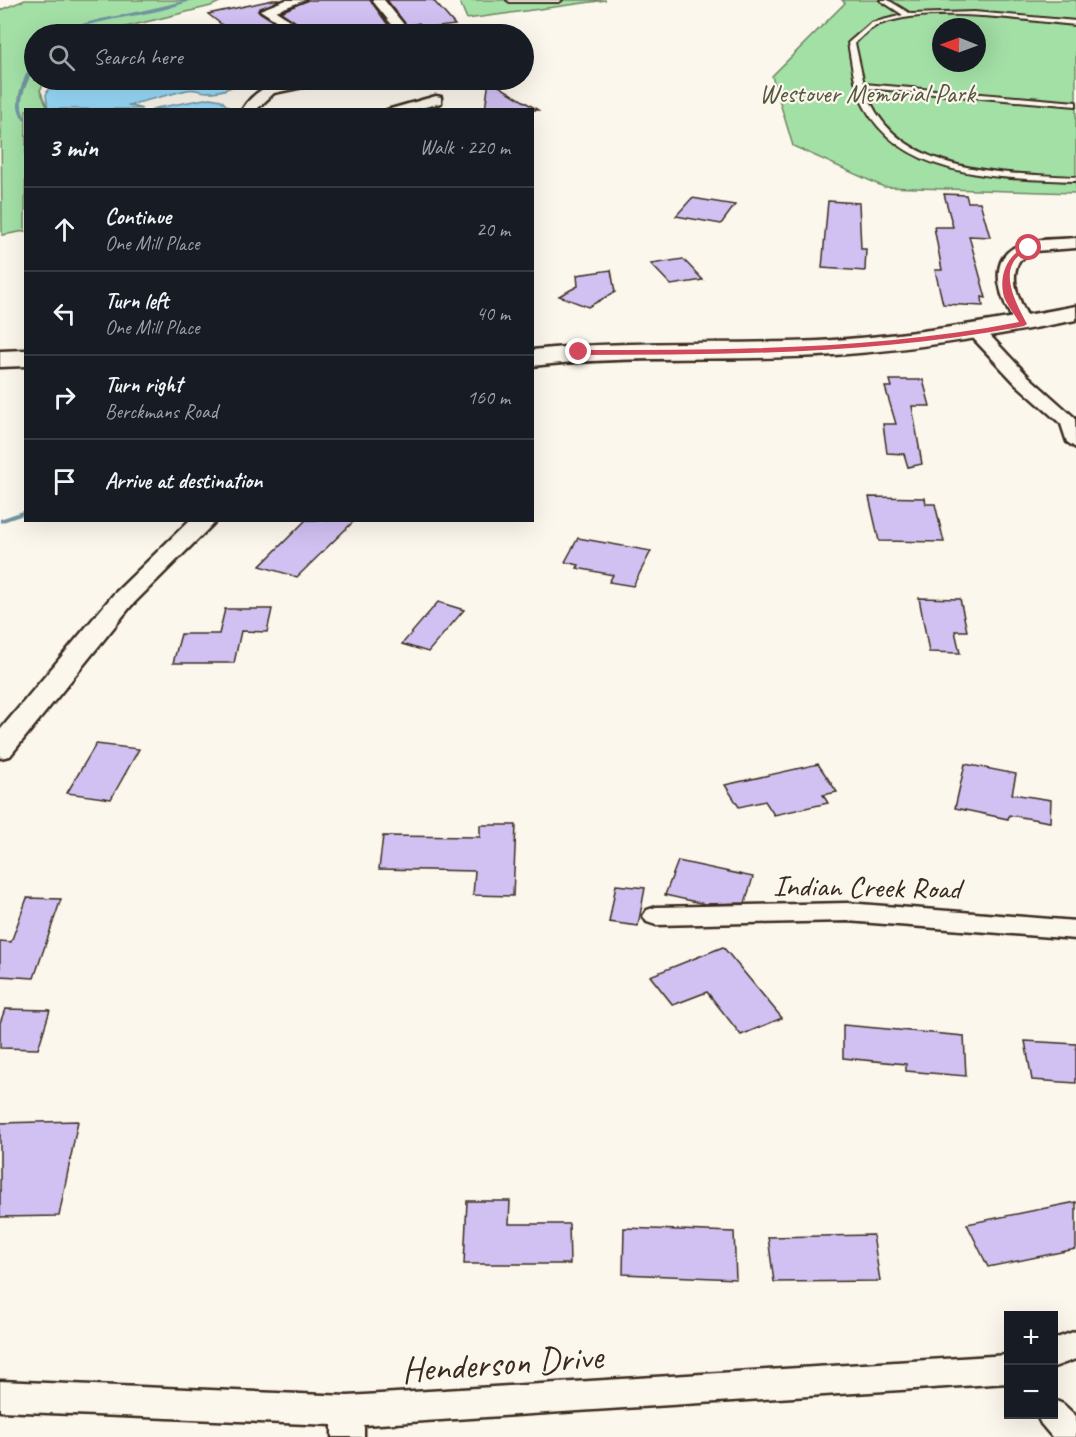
<!DOCTYPE html>
<html lang="en">
<head>
<meta charset="utf-8">
<style>
	:root { --surface:#171b24; --page:#20242c; --text:#f1f3f6; --muted:#9ea1a6; --line:#363941 }
	body { margin:0; font-family:Caveat,sans-serif; background:var(--page); color:var(--text) }
	.controls { position:absolute; right:18px; bottom:18px; display:grid; overflow:hidden; border-radius:0px; box-shadow:0 6px 24px #0002 }
	.controls button { width:54px; height:54px; display:grid; place-items:center; padding:0; border:0; border-bottom:2px solid var(--line); background:var(--surface); color:var(--text); font:30px sans-serif }
	.compass { position:absolute; left:932px; top:18px; width:54px; height:54px; border-radius:50%; background:var(--surface); box-shadow:0 6px 24px #0002; rotate:271deg }
	.stop { position:absolute; width:18px; height:18px; margin:-14px; border:4px solid #d1495b; border-radius:50%; background:#fff }
	.stop.end { background:#d1495b; border-color:#fff; box-shadow:0 2px 6px #0008 }
	.list { margin:0; padding:0; list-style:none }
	h2 { display:flex; justify-content:space-between; align-items:center; height:78px; margin:0; padding:0 24px; font-size:26px }
	h2 small { font-size:20px; font-weight:400; color:var(--muted) }
	.list li { display:grid; grid-template-columns:39px 1fr auto; gap:18px; align-items:center; box-sizing:border-box; height:84px; padding:0 24px; border-top:2px solid var(--line) }
	.list b { display:block; font-size:22px; white-space:nowrap }
	.list p { margin:0; font-size:20px; white-space:nowrap; color:var(--muted) }
	.list em { font-size:20px; font-style:normal; color:var(--muted) }
	.icon { flex:none; width:33px; height:33px; fill:none; stroke:currentColor; stroke-width:2; stroke-linecap:round; stroke-linejoin:round }
	.map { position:relative; flex:none; width:1076px; height:1437px; overflow:hidden }
	.search { position:absolute; background:var(--surface); box-shadow:0 6px 24px #0002; left:24px; top:24px; width:510px; height:66px; display:flex; align-items:center; gap:15px; box-sizing:border-box; padding:0 21px; border-radius:33px; color:var(--muted); font-size:22px }
	.panel { position:absolute; background:var(--surface); box-shadow:0 6px 24px #0002; left:24px; top:108px; width:510px; height:414px; border-radius:0px }
	.map>svg:first-child { display:block }
</style>
</head>
<body>
<div class="map">
<svg width="1076" height="1437" viewBox="0 0 1076 1437">
	<rect width="100%" height="100%" fill="#fbf7ec"/>
	<filter id="ink" filterUnits="userSpaceOnUse"><feTurbulence type="fractalNoise" baseFrequency=".0167" numOctaves="2"/><feDisplacementMap in="SourceGraphic" scale="12" xChannelSelector="R" yChannelSelector="G"/><feConvolveMatrix kernelMatrix="1 2 1 2 8 2 1 2 1" color-interpolation-filters="sRGB"/></filter>
	<g filter="url(#ink)">
		<g fill="#a3e0a6" stroke="#6f8562" stroke-width="1.5" fill-rule="evenodd">
			<path d="M25,0H224L211,6L97,34H34V80H46L40,90L48,109L26,110L25,231L2,235L0,10Z"/>
			<path d="M459,0H606L467,19Z"/>
			<path d="M842,0H1076V193L884,187L793,146L772,76L845,3ZM941,27H977V63H941Z"/>
		</g>
		<g fill="#97daf9" stroke="#7294a1" stroke-width="1.5">
			<path d="M167,28L198,29L205,34H123Z"/>
			<path d="M52,80H245C235,87 219,93 207,92C199,92 195,88 187,90L129,105L142,109H48L46,95Z"/>
			<path d="M210,98L221,100L230,109H151Z"/>
		</g>
		<g fill="none" stroke-linecap="round" stroke-linejoin="round">
			<g fill="#7294a1" fill-rule="evenodd">
				<path d="M185,0H191C160,15 118,16 85,26C76,29 66,35 58,34C75,24 97,20 116,16C139,11 162,7 185,0Z"/>
				<path d="M32,60H34V66C30,79 20,94 22,108C23,114 26,116 26,122C8,105 25,79 32,60Z"/>
				<path d="M26,510V514L0,523V519Z"/>
			</g>
		</g>
		<g fill="#d0c1f2" stroke="#3b2a1e" stroke-width="1.5">
			<path d="M273,0H280L258,11L294,34H234L208,14Z"/>
			<path d="M307,0H370L391,29L368,34H313L281,12Z"/>
			<path d="M387,0H433L455,25L424,29L419,23L407,26Z"/>
			<path d="M489,80L538,110H485Z"/>
			<path d="M944,194L966,195L968,202H980L990,237L969,236L986,298L982,297L983,306L943,304L935,270H942L934,227H953Z"/>
			<path d="M692,198L735,205L721,224L676,216Z"/>
			<path d="M828,201L859,203L861,249H866L865,271L822,268Z"/>
			<path d="M683,259L703,280L671,285L651,264Z"/>
			<path d="M611,270L615,292L588,307L559,296L578,286L577,275Z"/>
			<path d="M890,380H923L930,406H912L922,464L908,467L904,454L887,453L883,424H896L885,387H892Z"/>
			<path d="M869,497L925,498L926,504H935L944,542L879,541Z"/>
			<path d="M306,520H355L297,577L260,566Z"/>
			<path d="M578,538L651,551L633,586L609,582L613,575L577,568L579,565L565,562Z"/>
			<path d="M919,598L960,599L967,631H955L960,653L929,652Z"/>
			<path d="M438,602L464,610L428,652L402,644Z"/>
			<path d="M225,609H272L267,632L241,631L234,663H173L181,634H219Z"/>
			<path d="M96,744L139,749L111,799L67,793Z"/>
			<path d="M818,764L837,792L823,795L828,803L774,815L765,801L739,807L725,785Z"/>
			<path d="M965,764L1016,774L1012,794L1051,800L1050,822L1009,815L1008,819L955,808Z"/>
			<path d="M480,825H516L513,896L473,895L475,871L379,869L383,836L480,837Z"/>
			<path d="M678,861L753,877L745,903L705,904L665,895Z"/>
			<path d="M616,885L645,888L638,926L609,922Z"/>
			<path d="M27,898L61,899L34,978L0,976V941L11,942Z"/>
			<path d="M723,947L782,1018L741,1035L707,992L673,1005L650,976Z"/>
			<path d="M5,1009L50,1010L38,1049L0,1048V1023Z"/>
			<path d="M843,1025L964,1036L966,1076L906,1071V1064L843,1058Z"/>
			<path d="M1025,1041L1076,1044V1083L1032,1080Z"/>
			<path d="M78,1121L59,1216L0,1217V1123Z"/>
			<path d="M467,1201H510L509,1224H569L570,1264H464Z"/>
			<path d="M1076,1202V1249L988,1267L967,1224Z"/>
			<path d="M624,1228L734,1232L736,1279L623,1274Z"/>
			<path d="M873,1235L880,1281L774,1282L768,1237Z"/>
		</g>
		<g fill="none" stroke-linecap="round" stroke-linejoin="round">
			<g stroke="#3b2a1e" stroke-width="4">
				<g id="service">
					<path d="M507,0H562L559,2H510Z"/>
					<path d="M880,0H888L911,14L974,12L1076,21V25C1019,20 933,5 880,24C870,28 862,36 855,43L864,84L1076,102V106L865,88C893,175 1001,173 1076,177V181C1003,178 904,180 864,106C854,87 852,64 848,43L871,23L903,15Z"/>
				</g>
			</g>
			<g stroke="#3b2a1e" stroke-width="5">
				<g id="minor">
					<path d="M286,0H305L276,11L311,34H297L260,10Z"/>
					<path d="M372,0H384L405,26L406,34H394L393,26Z"/>
					<path d="M295,80H324L322,83L274,93L256,110H242C255,89 272,83 295,80Z"/>
					<path d="M436,96L441,97V103L413,110H387Z"/>
					<path d="M1076,238V248L1034,251L1019,261C1008,282 1021,305 1032,324L1030,328H1018C1003,305 983,260 1019,245C1037,238 1057,240 1076,238Z"/>
					<path d="M977,327L983,328L1028,376L1075,418L1076,448L1067,442L1061,424L1016,384L971,336L969,332L971,328Z"/>
					<path d="M847,903L1076,921V939L847,921L656,925L647,922L643,916L647,910L656,907Z"/>
					<path d="M1076,1331V1359L1054,1367V1339Z"/>
					<path d="M1008,1355V1383L364,1425V1437H332V1425L0,1411V1381L348,1396Z"/>
					<path d="M1054,1400L1063,1404L1076,1416V1437H1052L1041,1424L1036,1414H1054Z"/>
				</g>
			</g>
			<g stroke="#3b2a1e" stroke-width="5">
				<path id="tertiary" d="M190,520H217L131,606L10,756L0,758V730L113,595Z"/>
			</g>
			<g stroke="#3b2a1e" stroke-width="5">
				<g id="secondary">
					<path d="M1076,306V320C991,337 906,351 819,356C724,361 627,355 532,366V350C627,340 724,345 819,341C905,336 991,322 1076,306Z"/>
					<path d="M26,350V366L0,367V351Z"/>
				</g>
			</g>
			<use href="#service" fill="#fbf7ec" fill-rule="evenodd"/>
			<use href="#minor" fill="#fbf7ec" fill-rule="evenodd"/>
			<use href="#tertiary" fill="#fbf7ec" fill-rule="evenodd"/>
			<use href="#secondary" fill="#fbf7ec" fill-rule="evenodd"/>
		</g>
	</g>
	<path fill="#d1495b" d="M1029,246L1031,249C994,262 1014,300 1027,324L1024,326C877,354 727,355 579,355L575,352L579,350C725,350 875,350 1019,322C1015,315 1007,305 1004,297C998,275 1008,252 1029,246Z"/>
	<g text-anchor="middle" stroke-width="4.5" stroke-linejoin="round" paint-order="stroke">
		<g font-size="26" fill="#555840" stroke="#fbf7ec">
			<text x="867" y="102">Westover Memorial Park</text>
		</g>
		<g font-size="30" fill="#3b2a1e" stroke="#fbf7ec">
			<text transform="translate(867 887) rotate(1)" y="10">Indian Creek Road</text>
		</g>
		<g font-size="36" fill="#3b2a1e" stroke="#fbf7ec">
			<text transform="translate(502 1362) rotate(-4)" y="13">Henderson Drive</text>
		</g>
	</g>
</svg>
<div class="controls">
<button>+</button>
<button>−</button>
</div>
<svg class="compass" viewBox="-18 -18 36 36"><path d="M0-13l5 13h-10z" fill="#e53935"/><path d="M0 13l5-13h-10z" fill="#9ea1a6"/></svg>
<div class="stop" style="left:1029px;top:248px"></div>
<div class="stop end" style="left:579px;top:352px"></div>
<div class="search"><svg class="icon" aria-label="search" viewBox="0 0 24 24"><circle cx="10" cy="10" r="6"/><path d="M15 15l6 6"/></svg>Search here</div>
<section class="panel">
<h2>3 min<small>Walk · 220 m</small></h2>
<ul class="list">
<li><svg class="icon" aria-label="ahead" viewBox="0 0 24 24"><path d="M12 20V5M6 11l6-6 6 6"/></svg><div><b>Continue</b><p>One Mill Place</p></div><em>20 m</em></li>
<li><svg class="icon" aria-label="left" viewBox="0 0 24 24"><path d="M17 20v-9H6M10 6l-5 5 5 5"/></svg><div><b>Turn left</b><p>One Mill Place</p></div><em>40 m</em></li>
<li><svg class="icon" aria-label="right" viewBox="0 0 24 24"><path d="M7 20v-9h11M14 6l5 5-5 5"/></svg><div><b>Turn right</b><p>Berckmans Road</p></div><em>160 m</em></li>
<li><svg class="icon" aria-label="arrive" viewBox="0 0 24 24"><path d="M6 21V4h12l-3 4 3 4H6"/></svg><div><b>Arrive at destination</b></div></li>
</ul>
</section>
</div>
</body>
</html>
